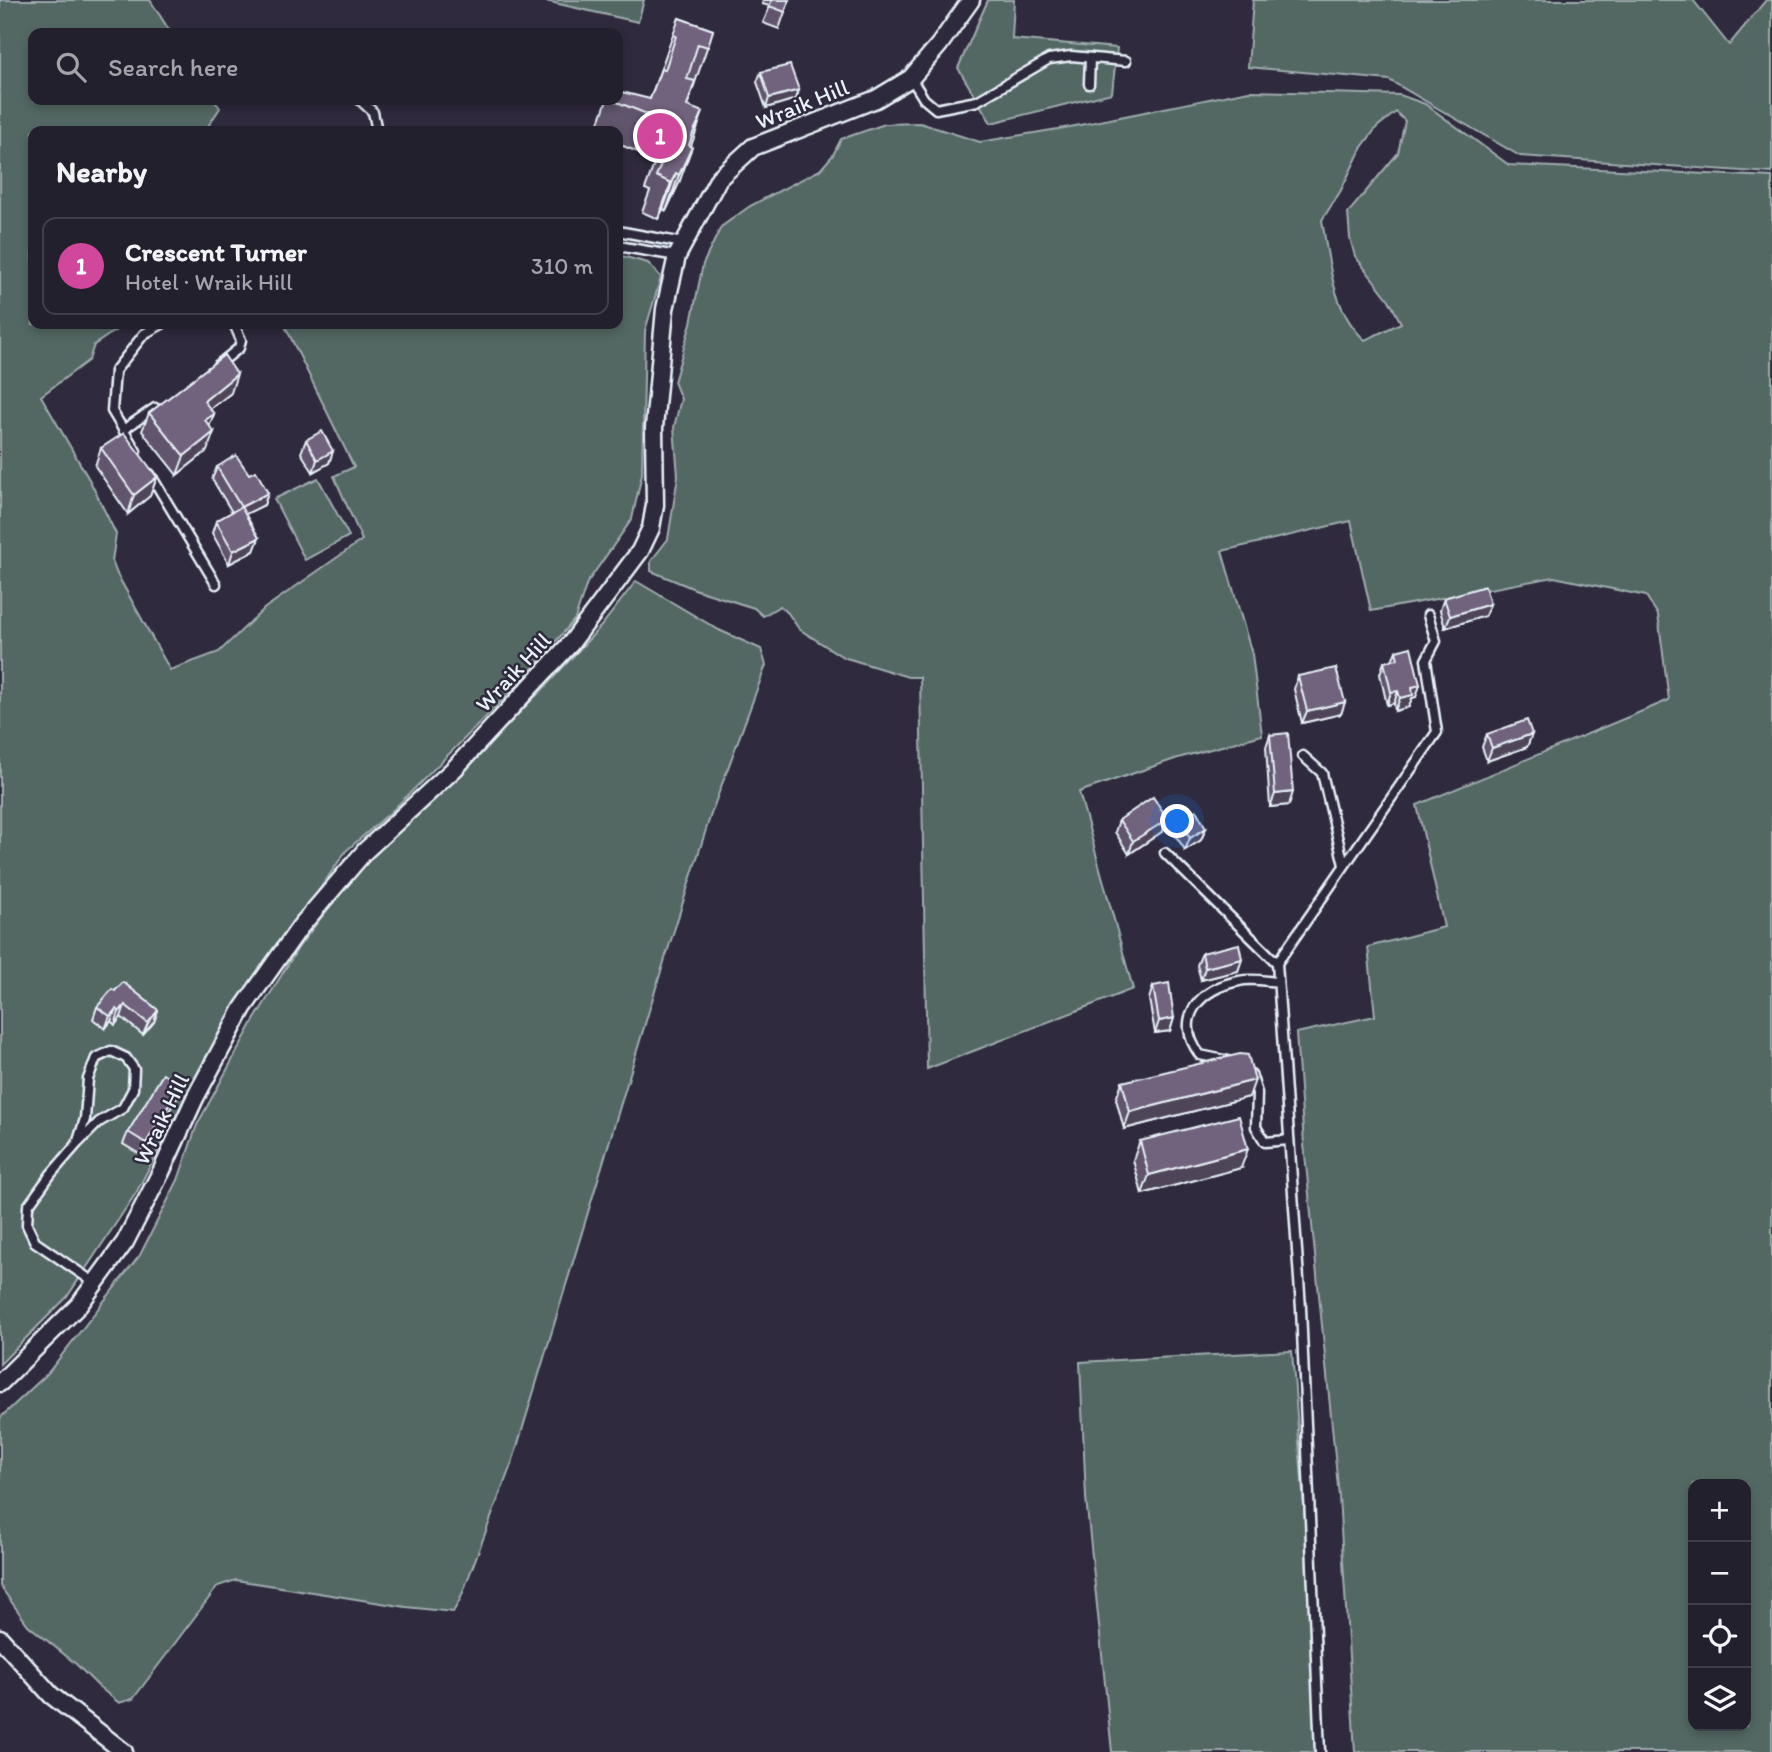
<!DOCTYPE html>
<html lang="en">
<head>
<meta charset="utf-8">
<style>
	:root { --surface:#23202e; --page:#2b2836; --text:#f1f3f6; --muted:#a3a3aa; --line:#403e4a; --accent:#8c9099 }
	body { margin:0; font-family:Itim,sans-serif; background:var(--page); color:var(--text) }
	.controls { position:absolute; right:21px; bottom:21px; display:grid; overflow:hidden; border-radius:14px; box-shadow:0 4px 10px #0003 }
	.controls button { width:63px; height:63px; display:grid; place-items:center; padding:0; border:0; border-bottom:2px solid var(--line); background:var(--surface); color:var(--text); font:35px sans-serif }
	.you { position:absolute; left:1178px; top:822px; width:24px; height:24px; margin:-18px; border:5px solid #fff; border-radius:50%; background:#1a73e8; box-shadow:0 0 0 10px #1a73e833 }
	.badge { display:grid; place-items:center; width:46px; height:46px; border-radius:50%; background:var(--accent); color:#fff; font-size:23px; font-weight:700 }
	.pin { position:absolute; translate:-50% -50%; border:4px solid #fff; box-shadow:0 2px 7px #0006 }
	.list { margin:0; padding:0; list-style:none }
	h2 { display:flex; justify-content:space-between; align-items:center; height:91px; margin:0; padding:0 28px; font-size:30px }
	h2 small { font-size:23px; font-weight:400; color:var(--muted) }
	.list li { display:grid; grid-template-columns:46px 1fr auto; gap:21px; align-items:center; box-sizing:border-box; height:98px; margin:0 14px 14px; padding:0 14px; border:2px solid var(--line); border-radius:14px }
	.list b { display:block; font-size:26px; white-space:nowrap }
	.list p { margin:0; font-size:23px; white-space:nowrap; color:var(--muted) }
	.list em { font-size:23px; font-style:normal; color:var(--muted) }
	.icon { flex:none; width:38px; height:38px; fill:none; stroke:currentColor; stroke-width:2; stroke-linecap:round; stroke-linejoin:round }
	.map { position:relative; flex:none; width:1772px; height:1752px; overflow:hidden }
	.search { position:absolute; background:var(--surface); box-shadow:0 4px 10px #0003; left:28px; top:28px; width:595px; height:77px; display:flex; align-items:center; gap:18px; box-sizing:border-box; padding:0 24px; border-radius:14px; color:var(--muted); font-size:26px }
	.panel { position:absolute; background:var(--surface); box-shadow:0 4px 10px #0003; left:28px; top:126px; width:595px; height:203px; border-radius:14px }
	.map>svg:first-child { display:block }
</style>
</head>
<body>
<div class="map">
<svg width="1772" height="1752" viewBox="0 0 1772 1752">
	<rect width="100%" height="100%" fill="#2f2a3d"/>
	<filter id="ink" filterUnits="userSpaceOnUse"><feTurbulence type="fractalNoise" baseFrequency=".0143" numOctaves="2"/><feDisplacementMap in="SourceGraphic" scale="14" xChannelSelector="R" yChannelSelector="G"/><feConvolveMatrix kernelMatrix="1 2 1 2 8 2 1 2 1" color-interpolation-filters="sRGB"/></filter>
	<g filter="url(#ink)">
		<g fill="#536863" stroke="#9eacae" stroke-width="2" fill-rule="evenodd">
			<path d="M0,0H150L171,33H33V100H214L220,108L205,131H33V324H125L94,345L89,360L41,396L90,481L116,534L112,561L117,574L170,670L219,652L265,608L362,540L334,476L354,467L284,324H618V255L648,263L661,277L645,331L642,474L632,519L587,583L575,619L527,675L465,738L392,811L346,851L235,1012L226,1020L136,1193L67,1297L0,1364ZM177,1097L141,1155L124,1144Z"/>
			<path d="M541,0H644L638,22Z"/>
			<path d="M988,0H1014L1012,39L1117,48L1112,93L991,123L958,68Z"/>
			<path d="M1253,0H1693L1729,45L1766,0H1772V173L1520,156L1389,80L1248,67Z"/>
			<path d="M1249,91L1400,95L1425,104L1509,165L1772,177V1752H1355L1339,1497L1304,1144L1296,1033L1375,1016L1368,947L1444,927L1417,805L1669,700L1658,615L1646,596L1554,577L1371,611L1351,521L1222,551L1252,654L1262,735L1178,758L1079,792L1133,989L927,1069L920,677H908L843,657L799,629L788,613L780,606L763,616L754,608L697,590L651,571V561L668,539L678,476L674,427L681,399L674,382L691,323L703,264L721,227L750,206L820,170L833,155L841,139L885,124L920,123L980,142L1070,127ZM1396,112L1405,121L1398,153L1348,213L1350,238L1355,256L1389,300L1401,323L1365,340C1332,311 1329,260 1322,220L1340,192L1362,147L1377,127ZM1693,1484H1746V1726H1693Z"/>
			<path d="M318,478L349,536L305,560L274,499Z"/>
			<path d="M636,581L719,630L761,649L766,665L711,814L658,981L514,1457L460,1600L453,1612L406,1607L236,1580L218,1586L133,1699L119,1703L98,1686L76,1664L28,1625L0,1586V1418L47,1374L140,1255L178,1180L197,1125L253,1022L298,948L367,857L543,689L602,625Z"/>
			<path d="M1292,1351L1323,1752H1112L1086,1498L1080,1362Z"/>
		</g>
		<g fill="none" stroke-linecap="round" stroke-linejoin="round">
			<g stroke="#e8f1f8" stroke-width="13">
				<g id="service">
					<path d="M911,78L924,99L936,109L977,101L1049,59L1071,56L1126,61"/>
					<path d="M1089,84L1090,58"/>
					<path d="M360,100L373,112L377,131"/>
					<path d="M618,231L683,243"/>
					<path d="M618,246L677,256"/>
					<path d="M218,365L239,348L241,340L234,324"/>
					<path d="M123,430L155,408"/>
					<path d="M136,451L112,411L115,371L144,334L162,324"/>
					<path d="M150,474L216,584"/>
					<path d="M1303,756L1322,773L1344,865"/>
					<path d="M1165,853L1277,963"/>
					<path d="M1229,1061L1200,1055C1172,1018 1201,988 1239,981C1251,978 1266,981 1278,982"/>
					<path d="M1251,1074L1257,1093L1256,1127L1265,1142L1289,1140"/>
					<path d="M77,1144L99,1122L123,1108L133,1089L134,1069L126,1058L111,1051L96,1058L88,1079L85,1119L77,1144L51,1174L28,1206L27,1225L35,1242L95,1283"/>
					<path d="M1320,1752L1301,1308L1277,963L1437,732L1426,660L1436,641L1428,615"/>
				</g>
			</g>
			<g stroke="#e8f1f8" stroke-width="21">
				<g id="minor">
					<path d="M0,1383L79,1305L125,1242L161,1172L195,1098L243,1008L300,927L365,851L455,768L571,643L640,551L651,528L655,505L654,428L665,309L677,256L719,178L753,147L876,99L911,78L939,45L971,0"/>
					<path d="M0,1638L51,1695L124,1752"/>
				</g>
			</g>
			<use href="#service" stroke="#2f2a3d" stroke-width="8"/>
			<use href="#minor" stroke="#2f2a3d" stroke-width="16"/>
		</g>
		<g fill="#61546c" stroke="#e8f1f8" stroke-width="2">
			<path d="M763,0H789L779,29L763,23L770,6L762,4Z"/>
			<path d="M679,18L713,30L687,106L691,146L679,183L666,211L663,209L658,219L642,212L650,191L645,189L656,159L618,144V131H596L607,100L650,99Z"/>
			<path d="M761,72L799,90L796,99L766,108L757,82Z"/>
			<path d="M231,393L210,409L214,414L209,426L207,451L177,475L142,431L149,413Z"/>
			<path d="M306,440L333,451L329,463L313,472L301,453Z"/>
			<path d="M101,448L157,477L150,496L128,514L95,466Z"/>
			<path d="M217,467L249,474L268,493L264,505L245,514L259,538L254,551L229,564L212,533L216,521L232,512L212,479Z"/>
			<path d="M1444,598L1490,604L1485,616L1445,628L1440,610Z"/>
			<path d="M1396,651L1416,697L1412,698L1409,707L1395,711L1394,703L1387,705L1380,674L1384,662L1392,660Z"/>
			<path d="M1298,676L1345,702L1341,714L1302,723L1294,689Z"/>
			<path d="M1487,734H1532L1527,747L1487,761L1482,747Z"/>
			<path d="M1270,735L1289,805L1270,807L1266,747Z"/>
			<path d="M1168,819L1163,831L1129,854L1115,832L1119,820Z"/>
			<path d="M1179,820L1206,828L1201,840L1185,850L1174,833Z"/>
			<path d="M1202,953L1242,959L1238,971L1201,980L1197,965Z"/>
			<path d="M1153,986L1174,1018L1170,1031L1155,1033L1149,999Z"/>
			<path d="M115,991L158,1010L154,1022L143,1035L121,1017L115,1025L111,1021L105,1029L93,1019L97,1007Z"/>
			<path d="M1122,1082L1249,1097L1124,1129L1116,1099Z"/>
			<path d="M181,1085L177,1098L141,1155L123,1144L128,1132Z"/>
			<path d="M1140,1141L1241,1168L1142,1194L1133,1160Z"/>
		</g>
		<g fill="#4f4558" stroke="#e8f1f8" stroke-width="2">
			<path d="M799,90L796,99L766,108L769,98Z"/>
			<path d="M703,112L690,149L680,169L693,133Z"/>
			<path d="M692,147L679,183L666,211L679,175Z"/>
			<path d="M676,173L663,209L658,219L671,183Z"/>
			<path d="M237,374L231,393L197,419L204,401Z"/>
			<path d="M214,414L207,432L205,420Z"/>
			<path d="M214,432L207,451L177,475L184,456Z"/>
			<path d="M333,451L329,463L313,472L317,460Z"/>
			<path d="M157,477L150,496L128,514L134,495Z"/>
			<path d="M268,493L264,505L236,519L241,507Z"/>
			<path d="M259,538L254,551L229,564L233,551Z"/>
			<path d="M1490,604L1485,616L1445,628L1450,616Z"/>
			<path d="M1420,685L1416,697L1412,698L1409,707L1395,711L1400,698L1412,687Z"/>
			<path d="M1398,691L1394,703L1387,705L1391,692Z"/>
			<path d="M1345,702L1341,714L1302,723L1307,711Z"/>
			<path d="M1532,734L1527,747L1487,761L1492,748Z"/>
			<path d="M1293,792L1289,805L1270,807L1275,794Z"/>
			<path d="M1168,819L1163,831L1129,854L1133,841Z"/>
			<path d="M1206,828L1201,840L1185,850L1190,838Z"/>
			<path d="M1242,959L1238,971L1201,980L1205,968Z"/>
			<path d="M125,1005L121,1017L115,1025L119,1012Z"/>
			<path d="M116,1009L111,1021L105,1029L110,1016Z"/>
			<path d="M158,1010L154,1022L143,1035L148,1023Z"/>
			<path d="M1174,1018L1170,1031L1155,1033L1159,1021Z"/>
			<path d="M1255,1080L1249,1097L1124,1129L1130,1112Z"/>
			<path d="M181,1085L177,1098L141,1155L146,1143Z"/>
			<path d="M1248,1149L1241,1168L1142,1194L1149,1175Z"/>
		</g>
		<g fill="#71627d" stroke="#e8f1f8" stroke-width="2">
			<path d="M772,0H789L785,12L769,6Z"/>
			<path d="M679,18L713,30L708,47L698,44L687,79L695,81L687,106L703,112L693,133L689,145L692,147L679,175L676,173L671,183L656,176L665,155L658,152L672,124L612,100H618V91L650,99L661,69L665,70L676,36L673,35Z"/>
			<path d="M790,65L799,90L769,98L761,72Z"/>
			<path d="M224,355L237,374L204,401L214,414L205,420L214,432L184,456L149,413Z"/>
			<path d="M322,431L333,451L317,460L306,440Z"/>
			<path d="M124,433L157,477L134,495L101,448Z"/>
			<path d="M236,455L249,474L256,471L268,493L241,507L217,467Z"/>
			<path d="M241,507L259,538L233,551L216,521Z"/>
			<path d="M1485,586L1490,604L1450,616L1444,598Z"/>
			<path d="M1411,647L1420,685L1412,687L1413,695L1400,698L1398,691L1391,692L1384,662L1398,659L1396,651Z"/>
			<path d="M1336,668L1345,702L1307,711L1298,676Z"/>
			<path d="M1527,720L1532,734L1492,748L1487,734Z"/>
			<path d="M1288,733L1293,792L1275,794L1270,735Z"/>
			<path d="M1153,797L1168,819L1133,841L1119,820Z"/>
			<path d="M1196,810L1206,828L1190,838L1179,820Z"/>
			<path d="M1239,944L1242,959L1205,968L1202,953Z"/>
			<path d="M123,982L158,1010L148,1023L125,1005L119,1012L116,1009L110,1016L97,1007L112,989L115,991Z"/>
			<path d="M1169,983L1174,1018L1159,1021L1153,986Z"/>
			<path d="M1240,1054L1248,1055L1255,1080L1130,1112L1122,1082Z"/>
			<path d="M163,1074L181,1085L146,1143L128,1132Z"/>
			<path d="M1239,1116L1248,1149L1149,1175L1140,1141Z"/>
		</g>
	</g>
	<g text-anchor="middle" stroke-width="5" stroke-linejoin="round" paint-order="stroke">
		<g font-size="23" fill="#e8f1f8" stroke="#2f2a3d">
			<text transform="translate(802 104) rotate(-22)" y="8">Wraik Hill</text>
			<text transform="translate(513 672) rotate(-47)" y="8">Wraik Hill</text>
			<text transform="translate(161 1119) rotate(-64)" y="8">Wraik Hill</text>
		</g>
	</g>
</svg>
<div class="controls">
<button>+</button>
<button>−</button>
<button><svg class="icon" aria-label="locate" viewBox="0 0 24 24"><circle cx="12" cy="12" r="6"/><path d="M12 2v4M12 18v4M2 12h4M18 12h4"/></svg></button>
<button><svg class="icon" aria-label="layers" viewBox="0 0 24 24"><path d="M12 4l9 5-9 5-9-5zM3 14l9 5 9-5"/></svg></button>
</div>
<div class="you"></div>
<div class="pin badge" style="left:660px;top:136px;background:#d1479c">1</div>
<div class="search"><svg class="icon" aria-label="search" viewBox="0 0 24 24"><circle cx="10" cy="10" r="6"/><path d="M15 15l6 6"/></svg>Search here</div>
<section class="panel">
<h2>Nearby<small></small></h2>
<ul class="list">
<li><span class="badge" style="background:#d1479c">1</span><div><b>Crescent Turner</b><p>Hotel · Wraik Hill</p></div><em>310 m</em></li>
</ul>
</section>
</div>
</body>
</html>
